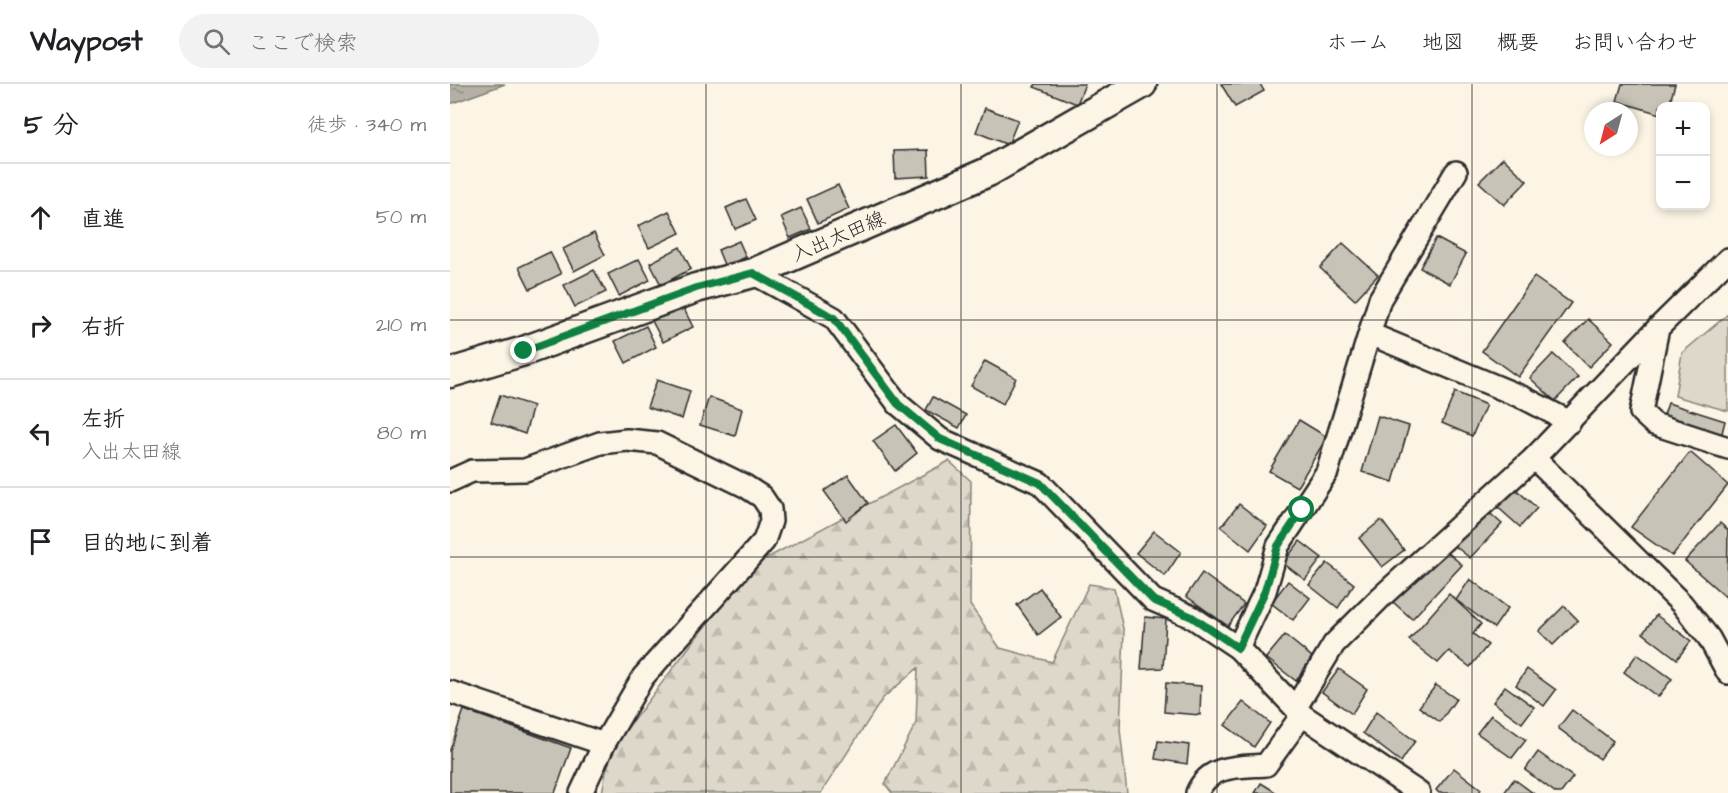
<!DOCTYPE html>
<html lang="ja">
<head>
<meta charset="utf-8">
<style>
	:root { --surface:#fff; --page:#f2f2f2; --text:#202124; --muted:#757577; --line:#e0e0e0 }
	body { margin:0; font-family:"Architects Daughter","Klee One",sans-serif; background:var(--page); color:var(--text) }
	.controls { position:absolute; right:18px; top:18px; display:grid; overflow:hidden; border-radius:12px; box-shadow:0 3px 9px #0003 }
	.controls button { width:54px; height:54px; display:grid; place-items:center; padding:0; border:0; border-bottom:2px solid var(--line); background:var(--surface); color:var(--text); font:30px sans-serif }
	.compass { position:absolute; left:1134px; top:18px; width:54px; height:54px; border-radius:50%; background:var(--surface); box-shadow:0 3px 9px #0003; rotate:216deg }
	.stop { position:absolute; width:18px; height:18px; margin:-14px; border:4px solid #0b8043; border-radius:50%; background:#fff }
	.stop.end { background:#0b8043; border-color:#fff; box-shadow:0 2px 6px #0008 }
	.list { margin:0; padding:0; list-style:none }
	h2 { display:flex; justify-content:space-between; align-items:center; height:78px; margin:0; padding:0 24px; font-size:26px }
	h2 small { font-size:20px; font-weight:400; color:var(--muted) }
	.list li { display:grid; grid-template-columns:39px 1fr auto; gap:18px; align-items:center; box-sizing:border-box; height:108px; padding:0 24px; border-top:2px solid var(--line) }
	.list b { display:block; font-size:22px; white-space:nowrap }
	.list p { margin:0; font-size:20px; white-space:nowrap; color:var(--muted) }
	.list em { font-size:20px; font-style:normal; color:var(--muted) }
	.icon { flex:none; width:33px; height:33px; fill:none; stroke:currentColor; stroke-width:2; stroke-linecap:round; stroke-linejoin:round }
	.map { position:relative; flex:none; width:1278px; height:709px; overflow:hidden }
	header { display:flex; align-items:center; gap:36px; box-sizing:border-box; height:84px; padding:0 30px; background:var(--surface); border-bottom:2px solid var(--line) }
	header strong { font-size:28px }
	nav { display:flex; gap:33px; margin-inline-start:auto; font-size:21px }
	.search { width:420px; height:54px; background:var(--page); display:flex; align-items:center; gap:15px; box-sizing:border-box; padding:0 21px; border-radius:33px; color:var(--muted); font-size:22px }
	main { display:flex }
	aside { flex:1; background:var(--surface) }
	.map>svg:first-child { display:block }
</style>
</head>
<body>
<header>
<strong>Waypost</strong>
<div class="search"><svg class="icon" aria-label="search" viewBox="0 0 24 24"><circle cx="10" cy="10" r="6"/><path d="M15 15l6 6"/></svg>ここで検索</div>
<nav><a>ホーム</a><a>地図</a><a>概要</a><a>お問い合わせ</a></nav>
</header>
<main>
<aside>
<h2>5 分<small>徒歩 · 340 m</small></h2>
<ul class="list">
<li><svg class="icon" aria-label="ahead" viewBox="0 0 24 24"><path d="M12 20V5M6 11l6-6 6 6"/></svg><div><b>直進</b></div><em>50 m</em></li>
<li><svg class="icon" aria-label="right" viewBox="0 0 24 24"><path d="M7 20v-9h11M14 6l5 5-5 5"/></svg><div><b>右折</b></div><em>210 m</em></li>
<li><svg class="icon" aria-label="left" viewBox="0 0 24 24"><path d="M17 20v-9H6M10 6l-5 5 5 5"/></svg><div><b>左折</b><p>入出太田線</p></div><em>80 m</em></li>
<li><svg class="icon" aria-label="arrive" viewBox="0 0 24 24"><path d="M6 21V4h12l-3 4 3 4H6"/></svg><div><b>目的地に到着</b></div></li>
</ul>
</aside>
<div class="map">
<svg width="1278" height="709" viewBox="0 0 1278 709">
	<defs>
		<pattern id="forest-firs" width="22" height="20" patternUnits="userSpaceOnUse" patternTransform="scale(1.5)"><rect width="22" height="20" fill="#ded8ca"/><path d="M5 1l3.5 6h-7zM16 11l3.5 6h-7z" fill="#bfbaae"/></pattern>
		<pattern id="water-ripples" width="26" height="14" patternUnits="userSpaceOnUse" patternTransform="scale(1.5)"><rect width="26" height="14" fill="#b4b0a5"/><path d="M2 4q2-2 4 0t4 0M15 11q2-2 4 0t4 0" fill="none" stroke="#938f87"/></pattern>
	</defs>
	<rect width="100%" height="100%" fill="#fcf5e5"/>
	<filter id="ink" filterUnits="userSpaceOnUse"><feTurbulence type="fractalNoise" baseFrequency=".0167" numOctaves="2"/><feDisplacementMap in="SourceGraphic" scale="12" xChannelSelector="R" yChannelSelector="G"/><feConvolveMatrix kernelMatrix="1 2 1 2 8 2 1 2 1" color-interpolation-filters="sRGB"/></filter>
	<g filter="url(#ink)">
		<path fill="url(#forest-firs)" stroke="#84827a" stroke-width="1.5" d="M499,377L521,397L520,521L550,564L602,578L639,500L664,504L674,549L670,645L677,709H442L435,700L466,639L468,584L433,614L371,709H152L160,667L300,483Z"/>
		<path fill="#ded8ca" stroke="#84827a" stroke-width="1.5" d="M1278,230V327L1225,312L1232,269Z"/>
		<path fill="url(#water-ripples)" stroke="#7d7b74" stroke-width="1.5" d="M0,0H55L0,20Z"/>
		<g fill="#c8c3b7" stroke="#2b2b2b" stroke-width="1.5">
			<path d="M586,0H635L627,20L584,3Z"/>
			<path d="M771,0H810L814,7L785,23Z"/>
			<path d="M1172,0H1225L1219,22H1210V30L1167,17Z"/>
			<path d="M535,24L568,36L558,61L526,48Z"/>
			<path d="M478,66L479,92L445,94L444,67Z"/>
			<path d="M1053,74L1077,97L1054,121L1029,98Z"/>
			<path d="M388,101L399,125L368,139L357,115Z"/>
			<path d="M296,115L306,136L285,145L276,124Z"/>
			<path d="M351,124L361,145L340,154L331,133Z"/>
			<path d="M219,127L230,149L199,164L188,142Z"/>
			<path d="M144,149L155,171L124,187L113,165Z"/>
			<path d="M986,154L1016,170L1000,200L970,184Z"/>
			<path d="M289,157L296,173L275,183L268,166Z"/>
			<path d="M893,159L928,191L905,216L870,184Z"/>
			<path d="M230,163L241,185L211,201L200,179Z"/>
			<path d="M100,168L111,190L80,205L69,183Z"/>
			<path d="M189,175L200,196L169,212L158,190Z"/>
			<path d="M144,186L156,208L125,223L114,201Z"/>
			<path d="M1084,193L1121,219L1068,293L1032,267Z"/>
			<path d="M232,221L243,243L213,258L202,237Z"/>
			<path d="M1138,235L1163,258L1139,283L1115,259Z"/>
			<path d="M196,242L206,263L176,279L165,257Z"/>
			<path d="M1103,270L1128,293L1105,317L1080,294Z"/>
			<path d="M535,277L566,294L553,320L521,302Z"/>
			<path d="M207,296L240,307L232,335L197,323Z"/>
			<path d="M1005,308L1036,321L1022,352L992,339Z"/>
			<path d="M50,311L83,322L75,350L41,338Z"/>
			<path d="M259,313L292,325L285,352L250,341Z"/>
			<path d="M483,313L516,331L509,344L476,326Z"/>
			<path d="M1218,319L1275,337L1271,353L1213,334Z"/>
			<path d="M928,332L959,342L943,398L912,388Z"/>
			<path d="M849,336L877,353L847,403L819,387Z"/>
			<path d="M446,341L467,369L445,387L423,357Z"/>
			<path d="M1240,368L1278,401L1222,472L1181,443Z"/>
			<path d="M398,391L418,419L396,437L374,407Z"/>
			<path d="M1060,400L1087,424L1070,443L1043,419Z"/>
			<path d="M789,420L817,442L800,466L771,443Z"/>
			<path d="M1034,424L1052,440L1020,474L1000,458Z"/>
			<path d="M931,436L954,466L932,483L909,454Z"/>
			<path d="M1270,439L1278,446L1277,514L1235,477Z"/>
			<path d="M704,447L731,468L715,492L686,469Z"/>
			<path d="M850,457L872,474L855,496L833,479Z"/>
			<path d="M993,464L1012,481L962,535L943,518Z"/>
			<path d="M877,479L904,500L888,524L859,501Z"/>
			<path d="M752,489L794,520L778,542L736,512Z"/>
			<path d="M1020,495L1058,524L1044,544L1006,516Z"/>
			<path d="M838,497L860,514L843,536L821,519Z"/>
			<path d="M590,504L611,533L588,551L567,521Z"/>
			<path d="M999,510L1031,540L1023,550L1038,561L1020,583L999,567L988,579L959,556Z"/>
			<path d="M1114,522L1128,536L1103,561L1089,547Z"/>
			<path d="M1206,531L1241,557L1227,575L1193,549Z"/>
			<path d="M695,533L716,535L713,584L691,585Z"/>
			<path d="M835,551L862,573L846,597L816,574Z"/>
			<path d="M1187,570L1222,595L1208,613L1174,588Z"/>
			<path d="M889,585L917,605L902,630L872,608Z"/>
			<path d="M1077,585L1106,606L1094,622L1066,601Z"/>
			<path d="M716,599L751,602L750,631L714,628Z"/>
			<path d="M986,601L1006,615L990,638L969,623Z"/>
			<path d="M1055,602L1084,623L1072,639L1043,618Z"/>
			<path d="M793,618L820,639L804,663L775,641Z"/>
			<path d="M14,626L121,664L105,709H0V666Z"/>
			<path d="M1122,626L1163,657L1150,675L1108,644Z"/>
			<path d="M926,628L965,657L951,678L913,649Z"/>
			<path d="M1041,631L1076,656L1062,674L1027,649Z"/>
			<path d="M708,657L739,661L737,680L705,675Z"/>
			<path d="M1088,668L1123,693L1111,709H1106L1075,686Z"/>
			<path d="M1004,684L1031,705L1029,709H989L986,706Z"/>
			<path d="M1064,695L1083,709H1054Z"/>
			<path d="M811,699L827,709H805Z"/>
		</g>
		<g fill="none" stroke-linecap="round" stroke-linejoin="round">
			<g stroke="#2b2b2b" stroke-width="26">
				<g id="street">
					<path d="M303,189L384,234L448,320L490,355L590,399L703,516L742,533L788,564L852,631L969,709"/>
					<path d="M1208,244L1191,328L1204,340L1278,364"/>
					<path d="M920,250L1074,314L1120,338"/>
					<path d="M1084,374L1232,520L1259,554L1278,589"/>
					<path d="M0,397L22,387L75,386L150,359L177,356L207,359L295,402L312,413L320,425L321,437L314,457L193,593L154,660L131,709"/>
					<path d="M788,564L815,507L828,462L877,388L930,215L1006,88"/>
					<path d="M0,608L154,660"/>
					<path d="M846,623L884,560L931,513L1084,374L1208,244L1278,175"/>
					<path d="M747,709C759,680 789,683 816,681L852,631"/>
				</g>
			</g>
			<g stroke="#2b2b2b" stroke-width="33">
				<path id="secondary" d="M0,289L74,267L246,204L303,189L538,88L692,0"/>
			</g>
			<use href="#street" stroke="#fcf5e5" stroke-width="21"/>
			<use href="#secondary" stroke="#fcf5e5" stroke-width="28"/>
		</g>
	</g>
	<g fill="none" stroke-linecap="round" stroke-linejoin="round" filter="url(#ink)">
		<path stroke="#0b8043" stroke-width="8" d="M74,267L246,204L303,189L384,234L448,320L490,355L590,399L703,516L742,533L788,564L815,507L828,462L852,426"/>
	</g>
	<path fill="none" stroke="#2b2b2b" stroke-width="1.5" stroke-opacity="0.55" d="M256,0V709M511,0V709M767,0V709M1022,0V709M0,236H1278M0,473H1278"/>
	<g text-anchor="middle" stroke-width="4.5" stroke-linejoin="round" paint-order="stroke">
		<g font-size="20" fill="#2b2b2b" stroke="#fcf5e5">
			<text transform="translate(388 152) rotate(-23)" y="7">入出太田線</text>
		</g>
	</g>
</svg>
<div class="controls">
<button>+</button>
<button>−</button>
</div>
<svg class="compass" viewBox="-18 -18 36 36"><path d="M0-13l5 13h-10z" fill="#e53935"/><path d="M0 13l5-13h-10z" fill="#757577"/></svg>
<div class="stop" style="left:852px;top:426px"></div>
<div class="stop end" style="left:74px;top:267px"></div>
</div>
</main>
</body>
</html>
